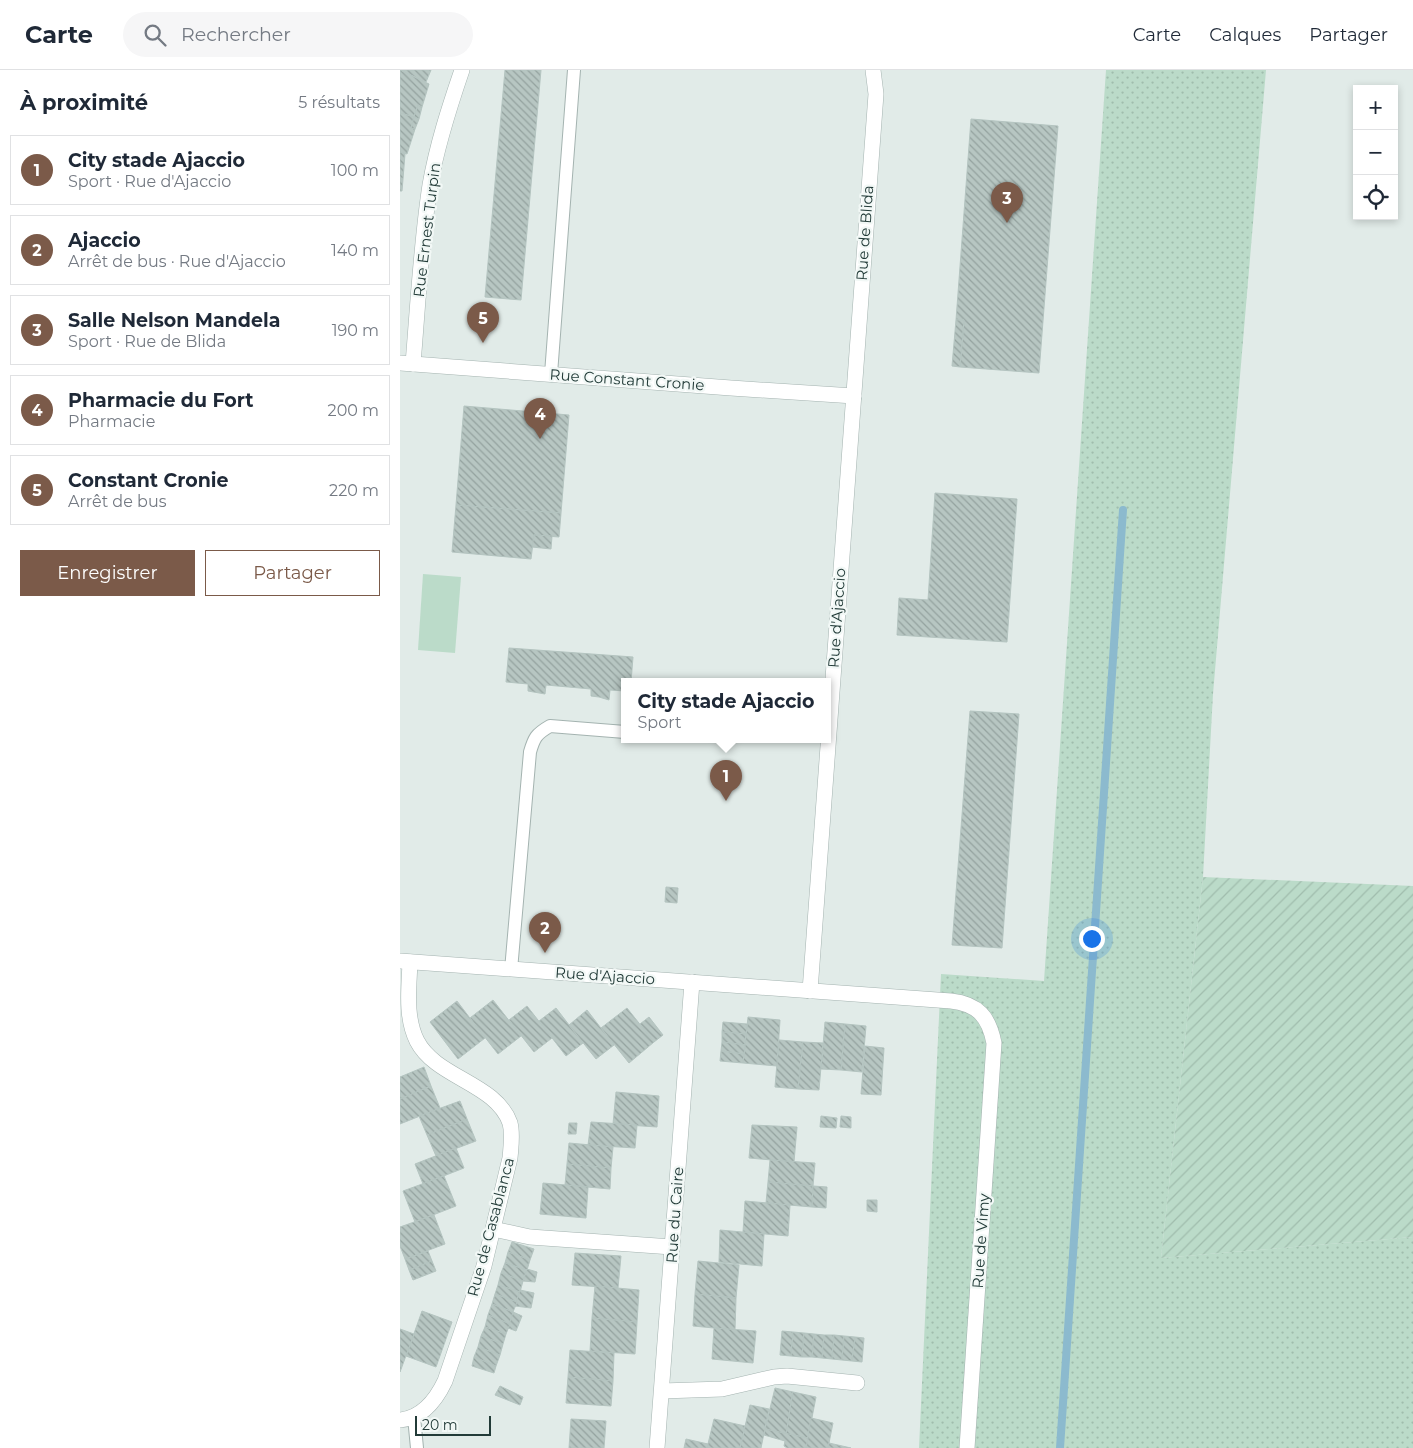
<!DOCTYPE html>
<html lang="fr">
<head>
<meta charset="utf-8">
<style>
	:root { --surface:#fff; --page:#f6f6f7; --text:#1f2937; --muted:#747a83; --line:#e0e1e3; --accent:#7b5a49 }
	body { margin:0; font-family:Montserrat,sans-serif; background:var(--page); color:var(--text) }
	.controls { position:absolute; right:15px; top:15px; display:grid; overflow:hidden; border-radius:0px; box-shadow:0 2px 8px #0003 }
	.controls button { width:45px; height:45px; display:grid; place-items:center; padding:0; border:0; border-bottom:1px solid var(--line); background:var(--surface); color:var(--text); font:25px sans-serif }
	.scale { position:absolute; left:15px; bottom:12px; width:76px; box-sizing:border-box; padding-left:5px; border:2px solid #223b38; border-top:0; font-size:14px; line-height:18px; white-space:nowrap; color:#223b38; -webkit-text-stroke:4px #f2f8f6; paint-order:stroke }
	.you { position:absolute; left:691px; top:868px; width:18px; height:18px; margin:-12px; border:4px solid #fff; border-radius:50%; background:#1a73e8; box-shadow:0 0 0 8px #1a73e833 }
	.badge { display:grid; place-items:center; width:32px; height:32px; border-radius:50%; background:var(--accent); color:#fff; font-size:16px; font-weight:700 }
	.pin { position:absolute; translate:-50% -41px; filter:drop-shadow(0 1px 2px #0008) }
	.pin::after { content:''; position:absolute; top:26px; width:18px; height:15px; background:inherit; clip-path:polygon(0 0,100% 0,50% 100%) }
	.popup { position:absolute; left:221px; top:608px; width:210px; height:65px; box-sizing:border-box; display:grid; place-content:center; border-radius:0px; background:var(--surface); filter:drop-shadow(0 1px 4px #0005); font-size:16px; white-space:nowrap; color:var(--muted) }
	.popup b { font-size:19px; color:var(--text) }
	.popup::after { content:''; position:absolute; left:50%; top:100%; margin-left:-10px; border:10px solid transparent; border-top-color:var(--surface) }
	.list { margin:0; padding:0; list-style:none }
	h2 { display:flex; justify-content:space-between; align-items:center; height:65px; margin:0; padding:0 20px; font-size:21px }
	h2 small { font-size:16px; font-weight:400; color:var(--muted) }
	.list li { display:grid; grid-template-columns:32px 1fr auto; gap:15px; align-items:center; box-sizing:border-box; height:70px; margin:0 10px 10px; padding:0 10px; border:1px solid var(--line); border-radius:0px }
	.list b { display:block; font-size:19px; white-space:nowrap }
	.list p { margin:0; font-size:16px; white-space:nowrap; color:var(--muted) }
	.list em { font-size:16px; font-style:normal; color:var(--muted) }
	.actions { display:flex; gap:10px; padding:15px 20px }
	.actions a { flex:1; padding:11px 0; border:1px solid var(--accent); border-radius:0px; text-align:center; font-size:18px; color:var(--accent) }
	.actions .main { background:var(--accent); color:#fff }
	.icon { flex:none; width:28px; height:28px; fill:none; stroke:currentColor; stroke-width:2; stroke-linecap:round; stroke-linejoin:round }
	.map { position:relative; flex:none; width:1013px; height:1378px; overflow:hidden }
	header { display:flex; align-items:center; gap:30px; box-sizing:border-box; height:70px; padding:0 25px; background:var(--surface); border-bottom:1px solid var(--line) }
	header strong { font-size:24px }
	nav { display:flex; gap:28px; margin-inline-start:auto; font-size:18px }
	.search { width:350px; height:45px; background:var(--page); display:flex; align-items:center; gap:12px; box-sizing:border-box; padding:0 18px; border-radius:28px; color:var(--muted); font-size:19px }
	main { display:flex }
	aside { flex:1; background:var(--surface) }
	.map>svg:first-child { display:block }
</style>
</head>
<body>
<header>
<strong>Carte</strong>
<div class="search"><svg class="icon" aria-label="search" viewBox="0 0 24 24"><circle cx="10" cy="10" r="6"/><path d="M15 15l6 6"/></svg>Rechercher</div>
<nav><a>Carte</a><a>Calques</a><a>Partager</a></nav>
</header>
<main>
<aside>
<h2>À proximité<small>5 résultats</small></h2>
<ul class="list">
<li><span class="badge">1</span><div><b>City stade Ajaccio</b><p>Sport · Rue d'Ajaccio</p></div><em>100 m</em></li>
<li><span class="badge">2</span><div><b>Ajaccio</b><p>Arrêt de bus · Rue d'Ajaccio</p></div><em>140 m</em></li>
<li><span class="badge">3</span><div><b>Salle Nelson Mandela</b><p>Sport · Rue de Blida</p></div><em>190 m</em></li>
<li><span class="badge">4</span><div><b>Pharmacie du Fort</b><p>Pharmacie</p></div><em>200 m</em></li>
<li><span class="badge">5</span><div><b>Constant Cronie</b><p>Arrêt de bus</p></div><em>220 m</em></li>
</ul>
<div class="actions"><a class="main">Enregistrer</a><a>Partager</a></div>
</aside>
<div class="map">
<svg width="1013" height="1378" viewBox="0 0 1013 1378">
	<defs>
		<pattern id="grass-dots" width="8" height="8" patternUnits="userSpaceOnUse" patternTransform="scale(1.25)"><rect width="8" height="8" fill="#bbdbc9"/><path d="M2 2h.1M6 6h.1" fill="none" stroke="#a0bdad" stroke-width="1.8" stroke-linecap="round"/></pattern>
		<pattern id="garden-furrows" width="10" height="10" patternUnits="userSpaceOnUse" patternTransform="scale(1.25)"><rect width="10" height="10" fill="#bbdbc9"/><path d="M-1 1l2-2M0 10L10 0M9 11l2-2" fill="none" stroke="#a0bdad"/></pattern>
		<pattern id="building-back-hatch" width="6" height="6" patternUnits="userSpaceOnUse" patternTransform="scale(1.25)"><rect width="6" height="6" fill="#b7c6c2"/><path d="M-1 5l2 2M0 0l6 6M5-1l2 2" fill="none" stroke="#94a29f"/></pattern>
	</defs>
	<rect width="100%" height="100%" fill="#e1ebe8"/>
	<path fill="url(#grass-dots)" d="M706,0H866L813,624L803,807L761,1188L1013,1167V1378H519L541,904L644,911Z"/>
	<path fill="#bbdbc9" d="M23,504L61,507L55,583L18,580Z"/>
	<path fill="url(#garden-furrows)" d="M803,807L1013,816V1167L761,1188Z"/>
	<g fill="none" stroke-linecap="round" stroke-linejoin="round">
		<path stroke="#8cbace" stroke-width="8" d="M660,1378L723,440"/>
	</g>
	<g fill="url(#building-back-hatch)" stroke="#b4c4c0">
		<path d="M0,0H31L26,12Z"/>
		<path d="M0,0L29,14L22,37L18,35L14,47L0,43Z"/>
		<path d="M105,0H141L121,230L85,227Z"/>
		<path d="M18,35L22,37L19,49L14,47Z"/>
		<path d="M0,43L14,47L11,58L15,59L7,84L0,82Z"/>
		<path d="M14,47L19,49L15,59L11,58Z"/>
		<path d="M571,49L658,56L639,303L560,297L564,250H556Z"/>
		<path d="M0,82L5,84L3,109H0Z"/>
		<path d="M0,109H3L2,121H0Z"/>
		<path d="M556,250H564L560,297L552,296Z"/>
		<path d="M64,336L169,345L161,443L56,435Z"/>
		<path d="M535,423L617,429L607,572L497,565L499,528L528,530Z"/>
		<path d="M56,435L161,443L159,467L134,465L131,489L52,482Z"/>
		<path d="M134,465L152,466L151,479L132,477Z"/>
		<path d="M109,578L233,587L231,612H225V621L210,620L209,630L199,627L191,626V619L146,615L145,624L128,621V614L106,612Z"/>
		<path d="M570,641L619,644L602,878L552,875Z"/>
		<path d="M266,817L278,818L277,833L265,832Z"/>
		<path d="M93,930L121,966L98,984L70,948Z"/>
		<path d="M57,931L85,968L58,989L30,952Z"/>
		<path d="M127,936L152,968L134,982L109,950Z"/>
		<path d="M156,938L183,973L166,986L139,951Z"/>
		<path d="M227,938L254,972L229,993L201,958Z"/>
		<path d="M187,940L214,975L196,989L169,955Z"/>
		<path d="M249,947L263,965L254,972L240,954Z"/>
		<path d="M348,947L380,950L377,996L343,993Z"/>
		<path d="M323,952L347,954L346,964L322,962Z"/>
		<path d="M425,952L445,954L441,1000L421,999Z"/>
		<path d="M445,954L466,956L462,1002L441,1000Z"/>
		<path d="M322,962L346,964L345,975L322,972Z"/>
		<path d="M379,970L403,972L398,1019L375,1017Z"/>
		<path d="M322,972L345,975L344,984L321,981Z"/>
		<path d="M403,972L423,973L419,1020L398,1019Z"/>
		<path d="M465,976L484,978L481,1025L461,1024Z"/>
		<path d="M321,981L344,984L343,993L320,991Z"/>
		<path d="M24,997L31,1016L0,1029V1007Z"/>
		<path d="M31,1016L40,1038L0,1054V1029Z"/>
		<path d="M216,1022L259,1026L257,1057L213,1054Z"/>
		<path d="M60,1031L67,1049L27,1065L19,1046Z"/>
		<path d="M421,1046L437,1048L436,1058L420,1057Z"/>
		<path d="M441,1046L451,1047V1058L440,1057Z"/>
		<path d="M67,1049L76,1071L36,1086L27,1065Z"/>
		<path d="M191,1052L237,1055L235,1078L188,1075Z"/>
		<path d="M169,1053H177L176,1064H168Z"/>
		<path d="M352,1055L397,1057L394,1092L349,1088Z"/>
		<path d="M169,1073L213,1077L211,1098L167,1094Z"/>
		<path d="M56,1078L64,1098L23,1114L15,1094Z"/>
		<path d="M370,1090L415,1093L413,1116L368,1112Z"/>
		<path d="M167,1094L211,1098L210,1119L165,1115Z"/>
		<path d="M44,1106L56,1136L15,1152L3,1121Z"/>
		<path d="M368,1112L413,1116L412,1137L366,1133Z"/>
		<path d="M143,1113L188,1117L186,1148L140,1144Z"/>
		<path d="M413,1116L427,1117L426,1138L412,1137Z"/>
		<path d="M467,1130H477V1142L467,1141Z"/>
		<path d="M345,1131L390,1135L388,1166L343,1162Z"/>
		<path d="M34,1145L45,1174L5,1189L0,1176V1157Z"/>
		<path d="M320,1160L364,1164L362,1196L319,1192Z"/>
		<path d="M112,1172L134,1179L130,1190L108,1182Z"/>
		<path d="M28,1181L32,1191L9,1200L5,1189Z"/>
		<path d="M108,1182L130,1190L127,1200L105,1193Z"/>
		<path d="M175,1183L221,1186L218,1218L172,1215Z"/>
		<path d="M32,1191L36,1201L13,1210L9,1200Z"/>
		<path d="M298,1191L339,1195L336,1228L295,1224Z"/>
		<path d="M105,1193L127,1200L123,1211L101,1203Z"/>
		<path d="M127,1199L137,1202L135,1212L123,1211Z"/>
		<path d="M101,1203L123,1211L120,1222L98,1215Z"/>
		<path d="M98,1215L120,1222L117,1232L95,1224Z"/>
		<path d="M195,1216L239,1220L237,1252L192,1248Z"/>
		<path d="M120,1220L134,1223L131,1238L115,1236Z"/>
		<path d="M95,1224L117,1232L113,1242L92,1234Z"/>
		<path d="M295,1224L336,1228L335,1260L293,1256Z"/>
		<path d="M92,1234L113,1242L110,1254L88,1245Z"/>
		<path d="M22,1241L52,1252L36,1297L6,1286Z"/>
		<path d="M113,1242L122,1246L116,1261L108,1258Z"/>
		<path d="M88,1245L110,1254L106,1264L85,1257Z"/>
		<path d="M192,1248L237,1252L235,1284L190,1281Z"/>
		<path d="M85,1257L106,1264L103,1274L81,1266Z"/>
		<path d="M314,1258L356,1261L353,1293L312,1289Z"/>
		<path d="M0,1259L14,1264L0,1302Z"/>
		<path d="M382,1261L393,1262L391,1286L380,1285Z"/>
		<path d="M393,1262L404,1263L402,1287L391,1286Z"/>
		<path d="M404,1263L414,1264L412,1287H402Z"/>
		<path d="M414,1264L424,1265L422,1288L412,1287Z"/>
		<path d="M424,1265H434L432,1289L422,1288Z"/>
		<path d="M434,1265L444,1266L442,1290L432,1289Z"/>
		<path d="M81,1266L103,1274L100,1285L78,1277Z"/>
		<path d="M444,1266L455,1267L452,1291L442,1290Z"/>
		<path d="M455,1267L464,1268L462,1292L452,1291Z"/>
		<path d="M78,1277L100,1285L96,1296L74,1287Z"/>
		<path d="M170,1280L214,1283L213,1311L168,1307Z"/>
		<path d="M74,1287L96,1296L94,1303L72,1296Z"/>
		<path d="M168,1307L213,1311L211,1336L166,1333Z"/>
		<path d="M100,1316L123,1327L120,1335L95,1325Z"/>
		<path d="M375,1318L393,1322L386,1364L365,1359Z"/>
		<path d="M393,1322L416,1327L408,1368L386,1364Z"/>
		<path d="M350,1335L369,1339L361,1378H340Z"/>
		<path d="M411,1348L433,1353L428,1378H406Z"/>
		<path d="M171,1349L206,1351L204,1378H169Z"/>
		<path d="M314,1349L345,1356L340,1378H307Z"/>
		<path d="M365,1359L408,1368L406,1378H387L384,1376L385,1371L364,1365Z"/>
		<path d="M286,1369L308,1374L307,1378H284Z"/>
		<path d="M429,1373L451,1378H428Z"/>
	</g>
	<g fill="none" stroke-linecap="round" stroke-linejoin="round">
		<g stroke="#a4b3b0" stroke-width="14">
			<g id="service">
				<path d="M151,304L174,0"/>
				<path d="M111,900L130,682C134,668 136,664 150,656L225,662"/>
				<path d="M14,1347L17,1378"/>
			</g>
		</g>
		<g stroke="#a4b3b0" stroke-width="16">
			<g id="minor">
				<path d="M0,293L331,318L454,326"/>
				<path d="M13,294C18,234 21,174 30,115C37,75 49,38 62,0"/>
				<path d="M0,891L551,931C578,934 589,947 594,973L567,1378"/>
				<path d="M410,921L476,24L473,0"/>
				<path d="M93,1159L130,1167L272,1177"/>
				<path d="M262,1321L322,1319L374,1307L387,1306L457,1313"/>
				<path d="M0,1350C22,1348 36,1330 45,1311L84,1196L110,1088C111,1076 113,1064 110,1053C96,1013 36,1008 17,971C5,947 9,918 10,892"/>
				<path d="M257,1378L292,912"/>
			</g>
		</g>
		<use href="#service" stroke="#fff" stroke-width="12"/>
		<use href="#minor" stroke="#fff" stroke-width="15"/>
	</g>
	<g text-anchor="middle" stroke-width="4.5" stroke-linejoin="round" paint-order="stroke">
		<g font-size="15" fill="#223b38" stroke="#f2f8f6">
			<text transform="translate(27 160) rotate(-83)" y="5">Rue Ernest Turpin</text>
			<text transform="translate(465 163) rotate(-86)" y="5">Rue de Blida</text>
			<text transform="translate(227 310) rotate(4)" y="5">Rue Constant Cronie</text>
			<text transform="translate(437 548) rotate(-86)" y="5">Rue d'Ajaccio</text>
			<text transform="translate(205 906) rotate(4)" y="5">Rue d'Ajaccio</text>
			<text transform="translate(275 1145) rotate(-86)" y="5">Rue du Caire</text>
			<text transform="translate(91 1157) rotate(-75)" y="5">Rue de Casablanca</text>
			<text transform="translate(581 1171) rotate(-86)" y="5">Rue de Vimy</text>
		</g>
	</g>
</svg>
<div class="controls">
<button>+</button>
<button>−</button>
<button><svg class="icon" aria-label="locate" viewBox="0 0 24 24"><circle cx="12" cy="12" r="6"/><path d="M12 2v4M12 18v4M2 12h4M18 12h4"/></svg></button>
</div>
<div class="scale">20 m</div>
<div class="you"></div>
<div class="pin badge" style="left:326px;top:731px">1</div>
<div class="popup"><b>City stade Ajaccio</b>Sport</div>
<div class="pin badge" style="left:145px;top:883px">2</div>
<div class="pin badge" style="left:607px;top:153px">3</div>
<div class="pin badge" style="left:140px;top:369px">4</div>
<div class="pin badge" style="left:83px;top:273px">5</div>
</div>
</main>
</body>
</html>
